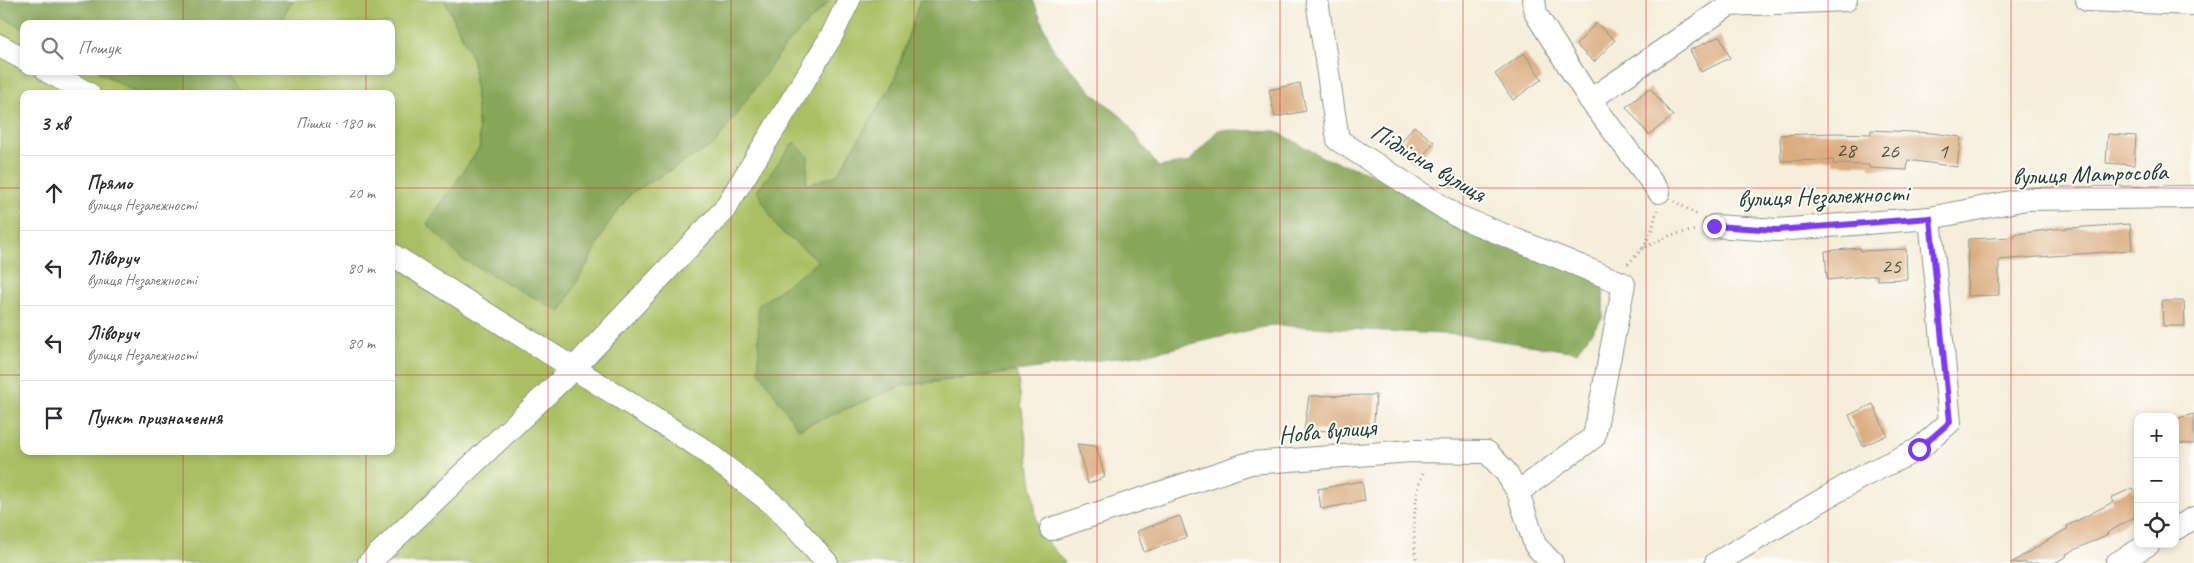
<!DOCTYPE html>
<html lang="uk">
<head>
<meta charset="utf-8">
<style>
	:root { --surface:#fff; --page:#f7f7f7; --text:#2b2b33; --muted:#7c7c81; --line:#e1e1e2 }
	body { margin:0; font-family:Caveat,sans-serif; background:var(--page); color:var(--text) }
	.controls { position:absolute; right:15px; bottom:15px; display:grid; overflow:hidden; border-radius:10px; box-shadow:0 2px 8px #0003 }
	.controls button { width:45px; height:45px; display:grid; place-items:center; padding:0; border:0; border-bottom:1px solid var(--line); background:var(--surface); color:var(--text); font:25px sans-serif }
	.stop { position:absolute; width:15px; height:15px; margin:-11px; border:4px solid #7c3aed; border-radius:50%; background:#fff }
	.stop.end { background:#7c3aed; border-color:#fff; box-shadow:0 1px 5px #0008 }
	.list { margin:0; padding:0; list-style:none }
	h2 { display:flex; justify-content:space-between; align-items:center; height:65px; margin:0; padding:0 20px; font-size:21px }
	h2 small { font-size:16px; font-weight:400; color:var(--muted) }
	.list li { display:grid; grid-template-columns:32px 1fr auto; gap:15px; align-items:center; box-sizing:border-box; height:75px; padding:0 20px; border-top:1px solid var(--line) }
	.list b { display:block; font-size:19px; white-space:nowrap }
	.list p { margin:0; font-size:16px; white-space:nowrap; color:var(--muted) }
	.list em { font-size:16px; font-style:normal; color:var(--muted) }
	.icon { flex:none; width:28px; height:28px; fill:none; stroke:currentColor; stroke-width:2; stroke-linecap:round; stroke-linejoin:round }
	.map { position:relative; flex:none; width:2194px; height:563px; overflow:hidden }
	.search { position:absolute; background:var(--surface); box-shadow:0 2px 8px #0003; left:20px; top:20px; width:375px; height:55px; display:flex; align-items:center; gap:12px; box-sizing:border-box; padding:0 18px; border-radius:10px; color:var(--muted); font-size:19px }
	.panel { position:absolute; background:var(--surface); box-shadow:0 2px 8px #0003; left:20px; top:90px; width:375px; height:365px; border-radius:10px }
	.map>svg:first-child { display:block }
</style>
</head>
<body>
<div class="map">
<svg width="2194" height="563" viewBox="0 0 2194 563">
	<rect width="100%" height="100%" fill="#fdfcf7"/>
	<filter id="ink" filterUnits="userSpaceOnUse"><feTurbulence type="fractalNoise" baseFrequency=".02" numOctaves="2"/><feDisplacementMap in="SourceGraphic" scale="10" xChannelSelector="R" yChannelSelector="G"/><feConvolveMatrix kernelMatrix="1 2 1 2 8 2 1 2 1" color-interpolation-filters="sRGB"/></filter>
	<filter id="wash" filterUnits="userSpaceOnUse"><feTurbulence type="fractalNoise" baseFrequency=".0096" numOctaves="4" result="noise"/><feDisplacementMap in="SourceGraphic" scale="20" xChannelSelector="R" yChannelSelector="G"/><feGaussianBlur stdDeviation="1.12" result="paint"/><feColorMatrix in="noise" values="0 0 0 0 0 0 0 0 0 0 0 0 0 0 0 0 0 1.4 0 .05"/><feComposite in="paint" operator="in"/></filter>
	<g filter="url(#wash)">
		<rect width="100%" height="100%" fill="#f6edda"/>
		<path fill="#aabf63" stroke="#647e4c" d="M293,0H445L473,60L480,147L428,224L587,266L608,224L631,193L715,144L785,46L830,0H920L894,81L837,175L806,186L808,156L779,230L820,261L758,306L798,429L901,386L1017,372L1038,531L1065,563H0V16L24,29V71H98L138,94H24V451H391V94H245L229,76L177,71H391V24H279Z"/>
		<g fill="#87a659" stroke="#537246">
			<path d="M0,0H293L279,24H24V29L0,16Z"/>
			<path d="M445,0H830L785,46L715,144L631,193L608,224L561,312L462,259L427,224L480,147L473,60Z"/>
			<path d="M920,0H1033L1054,51L1094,94L1123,118L1158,167L1189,162L1218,130L1276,131L1322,157L1385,178L1604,268L1603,317L1577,352L1460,335L1272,325L1153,353L901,386L798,429L759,371L758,306L819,261L779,230L757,191L794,142L808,156L806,185L837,175L894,81Z"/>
			<path d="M98,71H177L229,76L245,94H138Z"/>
		</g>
		<g id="blocks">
			<g fill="#daab7f">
				<path d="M1596,23L1615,40L1594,62L1576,45Z"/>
				<path d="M1720,36L1730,58L1701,72L1690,50Z"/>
				<path d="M1524,53L1542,79L1513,100L1495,74Z"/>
				<path d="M1300,83L1306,111L1275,117L1269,90Z"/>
				<path d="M1650,88L1673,116L1649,135L1626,107Z"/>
				<path d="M1414,126L1434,142L1417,164L1397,148Z"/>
				<path d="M1871,130L1932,133L1961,137L1957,167L1908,160L1907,170L1869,168V165L1833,164V160L1781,161L1780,135L1834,133L1871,134Z"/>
				<path d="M2108,134L2136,136L2134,165L2106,163Z"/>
				<path d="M2130,224L2132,250L1999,260V295L1967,296L1968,239L2015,237V234L2055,229Z"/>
				<path d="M1860,248V251L1906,249L1907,279L1877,280V275L1827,280L1825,251Z"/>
				<path d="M2162,301H2184L2185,326H2163Z"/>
				<path d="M1376,395L1373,432L1304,430L1309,396Z"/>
				<path d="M1873,404L1887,435L1863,446L1849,415Z"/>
				<path d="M2194,414V444L2175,443V419Z"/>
				<path d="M1077,444L1096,446L1105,477L1088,484Z"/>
				<path d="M1362,481L1365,501L1321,509L1318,489Z"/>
				<path d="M2132,488L2138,499V515L2107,533L2108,534L2066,554L2067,556L2054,563H2011L2068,528L2067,526L2113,502L2111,498Z"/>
				<path d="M1180,516L1187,537L1144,552L1137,531Z"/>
			</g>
		</g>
	</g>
	<g filter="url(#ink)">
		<use href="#blocks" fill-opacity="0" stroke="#8a9587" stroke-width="1"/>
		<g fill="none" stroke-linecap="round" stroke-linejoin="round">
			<g stroke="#8a9587" stroke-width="24">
				<g id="minor">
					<path d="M1317,0L1338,140L1455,215L1624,284L1594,437L1518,492"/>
					<path d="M1534,0L1536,14L1590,100L1659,192"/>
					<path d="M2087,0L2194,4"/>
					<path d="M0,46L24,59"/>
					<path d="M47,71L89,94"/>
					<path d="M1590,100L1729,5L1846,0"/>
					<path d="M1714,226L1777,230L1930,218L2026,199L2194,197"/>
					<path d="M391,254L701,448L778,508L827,563"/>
					<path d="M1051,529L1250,463L1411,451L1487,452L1505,471L1518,492L1535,545L1552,563"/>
					<path d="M2175,529L2194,518"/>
					<path d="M369,563L573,369L724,210L831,37L849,0"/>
					<path d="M1716,563L1861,477L1919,449L1950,422L1930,218"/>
					<path d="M2117,563L2149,544"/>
				</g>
			</g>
			<g stroke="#8a9587" stroke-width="3" stroke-dasharray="1 4" stroke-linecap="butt">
				<path d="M1674,201L1699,216"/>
				<path d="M1643,248L1652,230L1657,210"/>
				<path d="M1628,264L1643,248L1671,235L1697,230"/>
				<path d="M1417,563C1411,537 1414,495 1424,470"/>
			</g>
			<use href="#minor" stroke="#fff" stroke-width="22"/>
		</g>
	</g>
	<g fill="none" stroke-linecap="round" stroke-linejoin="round" filter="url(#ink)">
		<path stroke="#7c3aed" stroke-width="6" d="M1714,226L1777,230L1930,218L1950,422L1919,449"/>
	</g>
	<path fill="none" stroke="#d62828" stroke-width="1" stroke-opacity="0.55" d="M183,0V24M366,0V24M548,0V563M731,0V563M914,0V563M1097,0V563M1280,0V563M1463,0V563M1646,0V563M1828,0V563M2011,0V563M183,71V94M366,71V94M0,188H24M391,188H2194M0,375H24M391,375H2194M183,451V563M366,451V563"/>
	<g text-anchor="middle" stroke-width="4" stroke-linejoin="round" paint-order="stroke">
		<g font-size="22" fill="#4e5847">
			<text x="1846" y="157">28</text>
			<text x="1889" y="158">26</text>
			<text x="1943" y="158">1</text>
			<text x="1891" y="273">25</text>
		</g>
		<g font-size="25" fill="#1f3d34" stroke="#fdfcf7">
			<text transform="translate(1429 162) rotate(31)" y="9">Підлісна вулиця</text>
			<text transform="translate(2090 173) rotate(-2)" y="9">вулиця Матросова</text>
			<text transform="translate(1823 195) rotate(-2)" y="9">вулиця Незалежності</text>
			<text transform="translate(1327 430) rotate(-5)" y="9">Нова вулиця</text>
		</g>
	</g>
</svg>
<div class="controls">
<button>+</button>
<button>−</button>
<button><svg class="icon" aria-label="locate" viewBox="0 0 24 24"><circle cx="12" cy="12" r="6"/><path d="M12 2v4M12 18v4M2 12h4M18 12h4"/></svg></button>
</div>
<div class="stop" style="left:1919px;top:449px"></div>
<div class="stop end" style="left:1714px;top:226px"></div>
<div class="search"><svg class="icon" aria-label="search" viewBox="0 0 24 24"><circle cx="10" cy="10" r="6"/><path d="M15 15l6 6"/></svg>Пошук</div>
<section class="panel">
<h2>3 хв<small>Пішки · 180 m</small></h2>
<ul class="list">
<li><svg class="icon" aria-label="ahead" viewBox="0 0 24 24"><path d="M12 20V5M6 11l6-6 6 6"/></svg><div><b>Прямо</b><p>вулиця Незалежності</p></div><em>20 m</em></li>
<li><svg class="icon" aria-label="left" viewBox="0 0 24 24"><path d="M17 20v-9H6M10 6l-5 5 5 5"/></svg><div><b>Ліворуч</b><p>вулиця Незалежності</p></div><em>80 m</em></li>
<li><svg class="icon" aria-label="left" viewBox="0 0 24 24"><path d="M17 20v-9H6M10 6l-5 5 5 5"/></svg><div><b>Ліворуч</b><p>вулиця Незалежності</p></div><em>80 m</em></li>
<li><svg class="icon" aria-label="arrive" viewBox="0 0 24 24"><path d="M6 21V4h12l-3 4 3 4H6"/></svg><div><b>Пункт призначення</b></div></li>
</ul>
</section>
</div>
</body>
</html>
